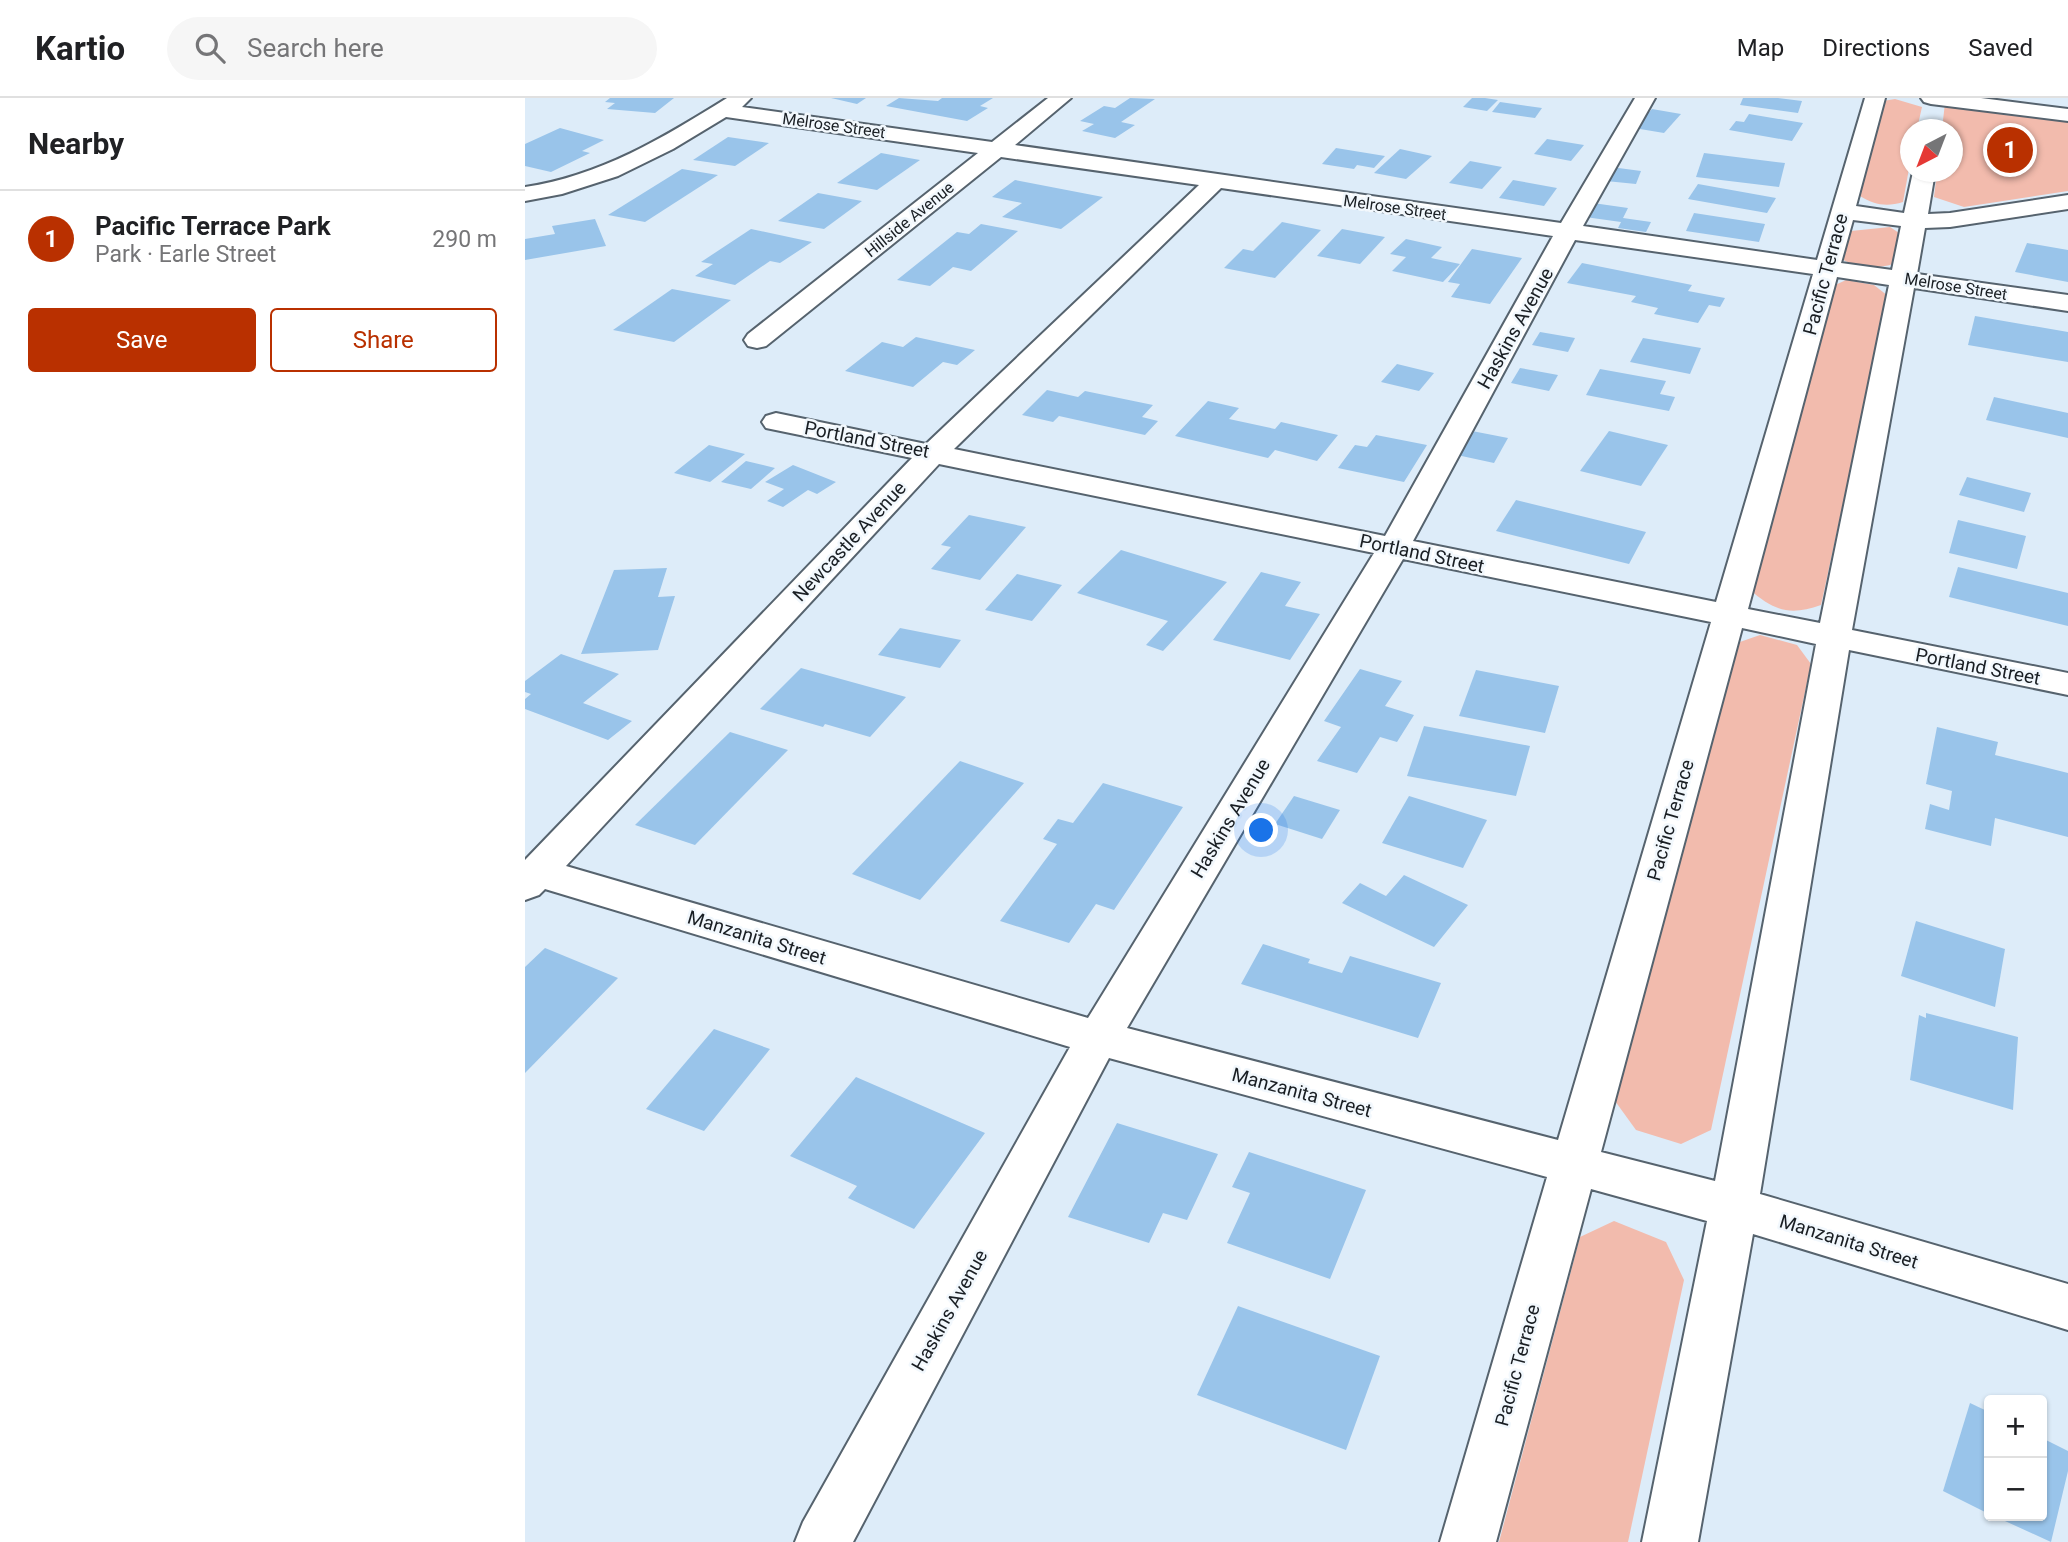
<!DOCTYPE html>
<html lang="en">
<head>
<meta charset="utf-8">
<style>
	:root { --surface:#fff; --page:#f6f6f6; --text:#202124; --muted:#757577; --line:#e0e0e0; --accent:#b93000 }
	body { margin:0; font-family:Roboto,sans-serif; background:var(--page); color:var(--text) }
	.controls { position:absolute; right:21px; bottom:21px; display:grid; overflow:hidden; border-radius:7px; box-shadow:0 2px 5px #0004 }
	.controls button { width:63px; height:63px; display:grid; place-items:center; padding:0; border:0; border-bottom:2px solid var(--line); background:var(--surface); color:var(--text); font:35px sans-serif }
	.compass { position:absolute; left:1375px; top:21px; width:63px; height:63px; border-radius:50%; background:var(--surface); box-shadow:0 2px 5px #0004; rotate:222deg }
	.you { position:absolute; left:737px; top:733px; width:24px; height:24px; margin:-18px; border:5px solid #fff; border-radius:50%; background:#1a73e8; box-shadow:0 0 0 10px #1a73e833 }
	.badge { display:grid; place-items:center; width:46px; height:46px; border-radius:50%; background:var(--accent); color:#fff; font-size:23px; font-weight:700 }
	.pin { position:absolute; translate:-50% -50%; border:4px solid #fff; box-shadow:0 2px 7px #0006 }
	.list { margin:0; padding:0; list-style:none }
	h2 { display:flex; justify-content:space-between; align-items:center; height:91px; margin:0; padding:0 28px; font-size:30px }
	h2 small { font-size:23px; font-weight:400; color:var(--muted) }
	.list li { display:grid; grid-template-columns:46px 1fr auto; gap:21px; align-items:center; box-sizing:border-box; height:98px; padding:0 28px; border-top:2px solid var(--line) }
	.list b { display:block; font-size:26px; white-space:nowrap }
	.list p { margin:0; font-size:23px; white-space:nowrap; color:var(--muted) }
	.list em { font-size:23px; font-style:normal; color:var(--muted) }
	.actions { display:flex; gap:14px; padding:21px 28px }
	.actions a { flex:1; padding:16px 0; border:2px solid var(--accent); border-radius:7px; text-align:center; font-size:24px; color:var(--accent) }
	.actions .main { background:var(--accent); color:#fff }
	.icon { flex:none; width:38px; height:38px; fill:none; stroke:currentColor; stroke-width:2; stroke-linecap:round; stroke-linejoin:round }
	.map { position:relative; flex:none; width:1543px; height:1444px; overflow:hidden }
	header { display:flex; align-items:center; gap:42px; box-sizing:border-box; height:98px; padding:0 35px; background:var(--surface); border-bottom:2px solid var(--line) }
	header strong { font-size:33px }
	nav { display:flex; gap:38px; margin-inline-start:auto; font-size:24px }
	.search { width:490px; height:63px; background:var(--page); display:flex; align-items:center; gap:18px; box-sizing:border-box; padding:0 24px; border-radius:38px; color:var(--muted); font-size:26px }
	main { display:flex }
	aside { flex:1; background:var(--surface) }
	.map>svg:first-child { display:block }
</style>
</head>
<body>
<header>
<strong>Kartio</strong>
<div class="search"><svg class="icon" aria-label="search" viewBox="0 0 24 24"><circle cx="10" cy="10" r="6"/><path d="M15 15l6 6"/></svg>Search here</div>
<nav><a>Map</a><a>Directions</a><a>Saved</a></nav>
</header>
<main>
<aside>
<h2>Nearby<small></small></h2>
<ul class="list">
<li><span class="badge">1</span><div><b>Pacific Terrace Park</b><p>Park · Earle Street</p></div><em>290 m</em></li>
</ul>
<div class="actions"><a class="main">Save</a><a>Share</a></div>
</aside>
<div class="map">
<svg width="1543" height="1444" viewBox="0 0 1543 1444">
	<rect width="100%" height="100%" fill="#ddecf9"/>
	<g fill="#f2bbad">
		<path d="M1370,1L1397,9L1392,31L1386,32L1385,65L1378,104C1362,109 1349,107 1335,98L1358,3Z"/>
		<path d="M1420,5L1543,21V93L1439,109L1409,99L1412,74H1428V32L1417,31Z"/>
		<path d="M1365,129L1377,137L1368,166C1349,172 1332,169 1314,160L1318,138L1326,133Z"/>
		<path d="M1321,182L1349,187L1363,198L1296,507C1265,518 1249,513 1224,491L1306,189Z"/>
		<path d="M1235,537L1272,547L1286,566L1186,1032L1156,1046L1111,1032L1090,1003L1212,545Z"/>
		<path d="M1089,1123L1141,1144L1159,1182L1103,1444H974L1055,1139Z"/>
	</g>
	<g fill="#99c4ea">
		<path d="M85,0H149L130,15L82,11L90,5L80,4Z"/>
		<path d="M306,0H341L332,6Z"/>
		<path d="M374,0L413,3L417,0H468L455,8L463,10L442,23L361,8Z"/>
		<path d="M605,0L630,1L596,24L610,27L590,40L557,33L569,26L555,23L579,8L590,10Z"/>
		<path d="M947,0H960L973,2L962,13L938,9Z"/>
		<path d="M1218,0H1253L1277,3L1273,15L1215,7Z"/>
		<path d="M975,4L1017,10L1010,20L967,14Z"/>
		<path d="M1127,11L1156,16L1139,35L1109,30Z"/>
		<path d="M1224,16L1278,25L1267,43L1204,32L1211,23L1219,24Z"/>
		<path d="M35,30L79,42L57,53L65,55L26,74L0,68V46Z"/>
		<path d="M203,39L244,45L210,68L168,62Z"/>
		<path d="M1022,41L1059,47L1046,63L1009,56Z"/>
		<path d="M811,50L860,58L849,70L832,67L829,71L797,66Z"/>
		<path d="M875,51L907,58L881,81L849,75Z"/>
		<path d="M356,55L395,62L352,92L312,85Z"/>
		<path d="M1179,55L1260,65L1254,89L1171,79Z"/>
		<path d="M945,63L977,69L957,91L924,85Z"/>
		<path d="M1086,69L1116,73L1111,86L1081,83Z"/>
		<path d="M157,71L193,77L120,124L83,117Z"/>
		<path d="M490,82L578,99L536,131L477,119L497,105L467,99Z"/>
		<path d="M988,82L1032,90L1019,108L974,100Z"/>
		<path d="M1173,86L1251,100L1242,115L1163,101Z"/>
		<path d="M293,95L337,103L299,131L253,123Z"/>
		<path d="M1068,105L1103,110L1098,120L1126,124L1121,134L1093,130L1096,124L1060,119Z"/>
		<path d="M1169,115L1240,126L1234,144L1161,133Z"/>
		<path d="M70,121L81,148L0,162V141L30,136L27,128Z"/>
		<path d="M757,124L796,132L750,180L699,170L718,151L728,153Z"/>
		<path d="M456,126L493,133L446,173L428,169L405,188L372,182L432,134L444,136Z"/>
		<path d="M226,131L287,144L255,165L245,163L210,187L170,178L188,166L176,164Z"/>
		<path d="M817,131L860,139L835,166L792,158Z"/>
		<path d="M881,141L917,149L906,160L935,166L918,184L867,173L881,159L865,156Z"/>
		<path d="M1502,145L1543,152V184L1490,174Z"/>
		<path d="M947,151L997,160L965,206L926,199L935,186L923,184Z"/>
		<path d="M1057,165L1167,187L1163,193L1200,200L1195,209L1184,207L1173,225L1129,216L1133,210L1106,204L1111,198L1042,185Z"/>
		<path d="M147,191L206,202L149,244L88,232Z"/>
		<path d="M1450,218L1543,234V264L1443,247Z"/>
		<path d="M1015,234L1050,240L1043,254L1007,247Z"/>
		<path d="M391,239L450,252L432,267L418,264L388,289L320,273L357,244L378,249Z"/>
		<path d="M1118,240L1176,250L1165,276L1105,264Z"/>
		<path d="M872,266L909,275L894,293L856,284Z"/>
		<path d="M995,270L1033,277L1024,293L986,285Z"/>
		<path d="M1075,271L1141,283L1135,296L1150,299L1144,313L1061,297Z"/>
		<path d="M522,292L553,299L560,293L628,307L617,319L633,323L620,337L534,318L528,324L497,317Z"/>
		<path d="M1469,299L1543,315V340L1461,322Z"/>
		<path d="M683,303L714,310L704,321L750,331L756,324L813,337L792,363L750,352L743,360L650,338Z"/>
		<path d="M947,333L983,340L969,365L932,357Z"/>
		<path d="M1084,333L1143,347L1116,388L1055,373Z"/>
		<path d="M851,337L902,347L879,384L813,370L830,347L842,349Z"/>
		<path d="M184,347L220,356L185,384L149,375Z"/>
		<path d="M221,363L250,370L226,391L196,384Z"/>
		<path d="M268,367L311,384L292,396L283,392L258,409L242,403L259,391L240,384Z"/>
		<path d="M1442,379L1506,395L1499,414L1434,397Z"/>
		<path d="M991,402L1121,434L1104,466L971,433Z"/>
		<path d="M444,417L501,429L455,482L406,471L426,449L416,447Z"/>
		<path d="M1433,422L1501,438L1492,471L1424,455Z"/>
		<path d="M596,452L702,484L638,553L621,547L643,523L552,495Z"/>
		<path d="M1433,469L1543,495V528L1424,499Z"/>
		<path d="M142,470L133,499L150,498L133,552L56,556L89,472Z"/>
		<path d="M736,474L776,484L760,508L795,516L765,562L688,542Z"/>
		<path d="M492,476L537,487L507,523L460,512Z"/>
		<path d="M375,530L436,542L415,570L353,557Z"/>
		<path d="M36,556L94,576L58,605L107,623L83,642L0,611V601L6,596L0,594V583Z"/>
		<path d="M276,570L381,599L345,639L300,626L298,629L235,611Z"/>
		<path d="M835,571L877,583L860,608L889,617L872,644L855,639L832,675L792,663L816,629L799,623Z"/>
		<path d="M951,572L1034,588L1020,635L934,618Z"/>
		<path d="M899,628L1005,648L991,698L882,678Z"/>
		<path d="M1412,629L1473,644L1470,657L1543,675V739L1470,720L1466,748L1400,731L1405,706L1424,712L1427,693L1401,686Z"/>
		<path d="M205,634L263,652L170,747L110,727Z"/>
		<path d="M435,663L499,685L395,802L327,776Z"/>
		<path d="M578,685L658,709L589,812L571,806L544,845L475,823L532,746L518,741L533,721L548,725Z"/>
		<path d="M769,698L815,712L797,741L750,726Z"/>
		<path d="M884,698L962,722L938,770L857,745Z"/>
		<path d="M879,777L943,807L909,849L817,805L835,785L861,798Z"/>
		<path d="M1391,823L1480,851L1470,909L1376,878Z"/>
		<path d="M738,846L785,861L783,865L817,875L825,858L916,885L893,940L716,886Z"/>
		<path d="M20,850L93,880L0,975V869Z"/>
		<path d="M1401,915L1493,939L1488,1012L1385,982L1394,917L1401,920Z"/>
		<path d="M189,931L245,951L179,1033L121,1011Z"/>
		<path d="M331,979L460,1035L389,1131L323,1100L332,1088L265,1058Z"/>
		<path d="M592,1025L693,1056L662,1122L638,1115L624,1145L543,1119Z"/>
		<path d="M724,1054L841,1092L805,1181L702,1145L725,1095L707,1089Z"/>
		<path d="M713,1208L855,1258L821,1352L672,1297Z"/>
		<path d="M1445,1305L1464,1314V1416L1418,1393Z"/>
		<path d="M1517,1340L1543,1353V1373L1526,1444L1469,1418H1517Z"/>
	</g>
	<g fill="none" stroke-linecap="round" stroke-linejoin="round">
		<g stroke="#56636e" stroke-width="4">
			<g id="street">
				<path d="M202,0H226L217,9L467,44L523,0H546L490,47L1036,125L1110,0H1130L1058,128L1292,162L1340,0H1360L1331,108L1379,115L1388,74H1410L1403,116L1425,115L1543,97V111L1425,129L1400,130L1392,176L1543,197V213L1389,190L1327,532L1543,575V597L1324,552L1235,1096L1543,1186V1232L1228,1136L1173,1444H1117L1182,1123L1066,1091L971,1444H915L1022,1079L584,960L328,1444H270L278,1424L545,949L20,791L14,797L0,802V762L387,360L241,330L237,324L241,318L251,315L401,346L674,87L476,59L241,248L232,250L223,248L219,242L223,236L453,55L201,19L148,51L93,78L37,96L0,103V89C75,78 138,40 202,0ZM696,90L1028,138L860,438L429,351ZM1328,122L1376,128L1367,172L1316,165ZM1050,142L1288,176L1191,504L888,443ZM1312,179L1364,187L1295,525L1223,511ZM414,366L849,455L563,920L41,768ZM878,461L1186,524L1033,1042L602,930ZM1217,530L1291,546L1190,1083L1076,1054Z"/>
				<path d="M1396,0H1456L1543,11V23L1406,6L1399,4Z"/>
			</g>
		</g>
		<use href="#street" fill="#fff" fill-rule="evenodd"/>
	</g>
	<g text-anchor="middle" stroke-width="5" stroke-linejoin="round" paint-order="stroke">
		<g font-size="16" fill="#191e23" stroke="#f2f8fd">
			<text transform="translate(309 27) rotate(8)" y="6">Melrose Street</text>
			<text transform="translate(870 109) rotate(8)" y="6">Melrose Street</text>
			<text transform="translate(384 121) rotate(-39)" y="6">Hillside Avenue</text>
			<text transform="translate(1431 188) rotate(9)" y="6">Melrose Street</text>
		</g>
		<g font-size="19" fill="#191e23" stroke="#f2f8fd">
			<text transform="translate(1300 176) rotate(-75)" y="7">Pacific Terrace</text>
			<text transform="translate(990 230) rotate(-61)" y="7">Haskins Avenue</text>
			<text transform="translate(342 341) rotate(11)" y="7">Portland Street</text>
			<text transform="translate(324 443) rotate(-47)" y="7">Newcastle Avenue</text>
			<text transform="translate(897 455) rotate(12)" y="7">Portland Street</text>
			<text transform="translate(1453 568) rotate(11)" y="7">Portland Street</text>
			<text transform="translate(705 720) rotate(-59)" y="7">Haskins Avenue</text>
			<text transform="translate(1145 722) rotate(-74)" y="7">Pacific Terrace</text>
			<text transform="translate(232 839) rotate(17)" y="7">Manzanita Street</text>
			<text transform="translate(777 994) rotate(15)" y="7">Manzanita Street</text>
			<text transform="translate(1324 1143) rotate(17)" y="7">Manzanita Street</text>
			<text transform="translate(424 1212) rotate(-61)" y="7">Haskins Avenue</text>
			<text transform="translate(992 1267) rotate(-75)" y="7">Pacific Terrace</text>
		</g>
	</g>
</svg>
<div class="controls">
<button>+</button>
<button>−</button>
</div>
<svg class="compass" viewBox="-18 -18 36 36"><path d="M0-13l5 13h-10z" fill="#e53935"/><path d="M0 13l5-13h-10z" fill="#757577"/></svg>
<div class="you"></div>
<div class="pin badge" style="left:1485px;top:52px">1</div>
</div>
</main>
</body>
</html>
